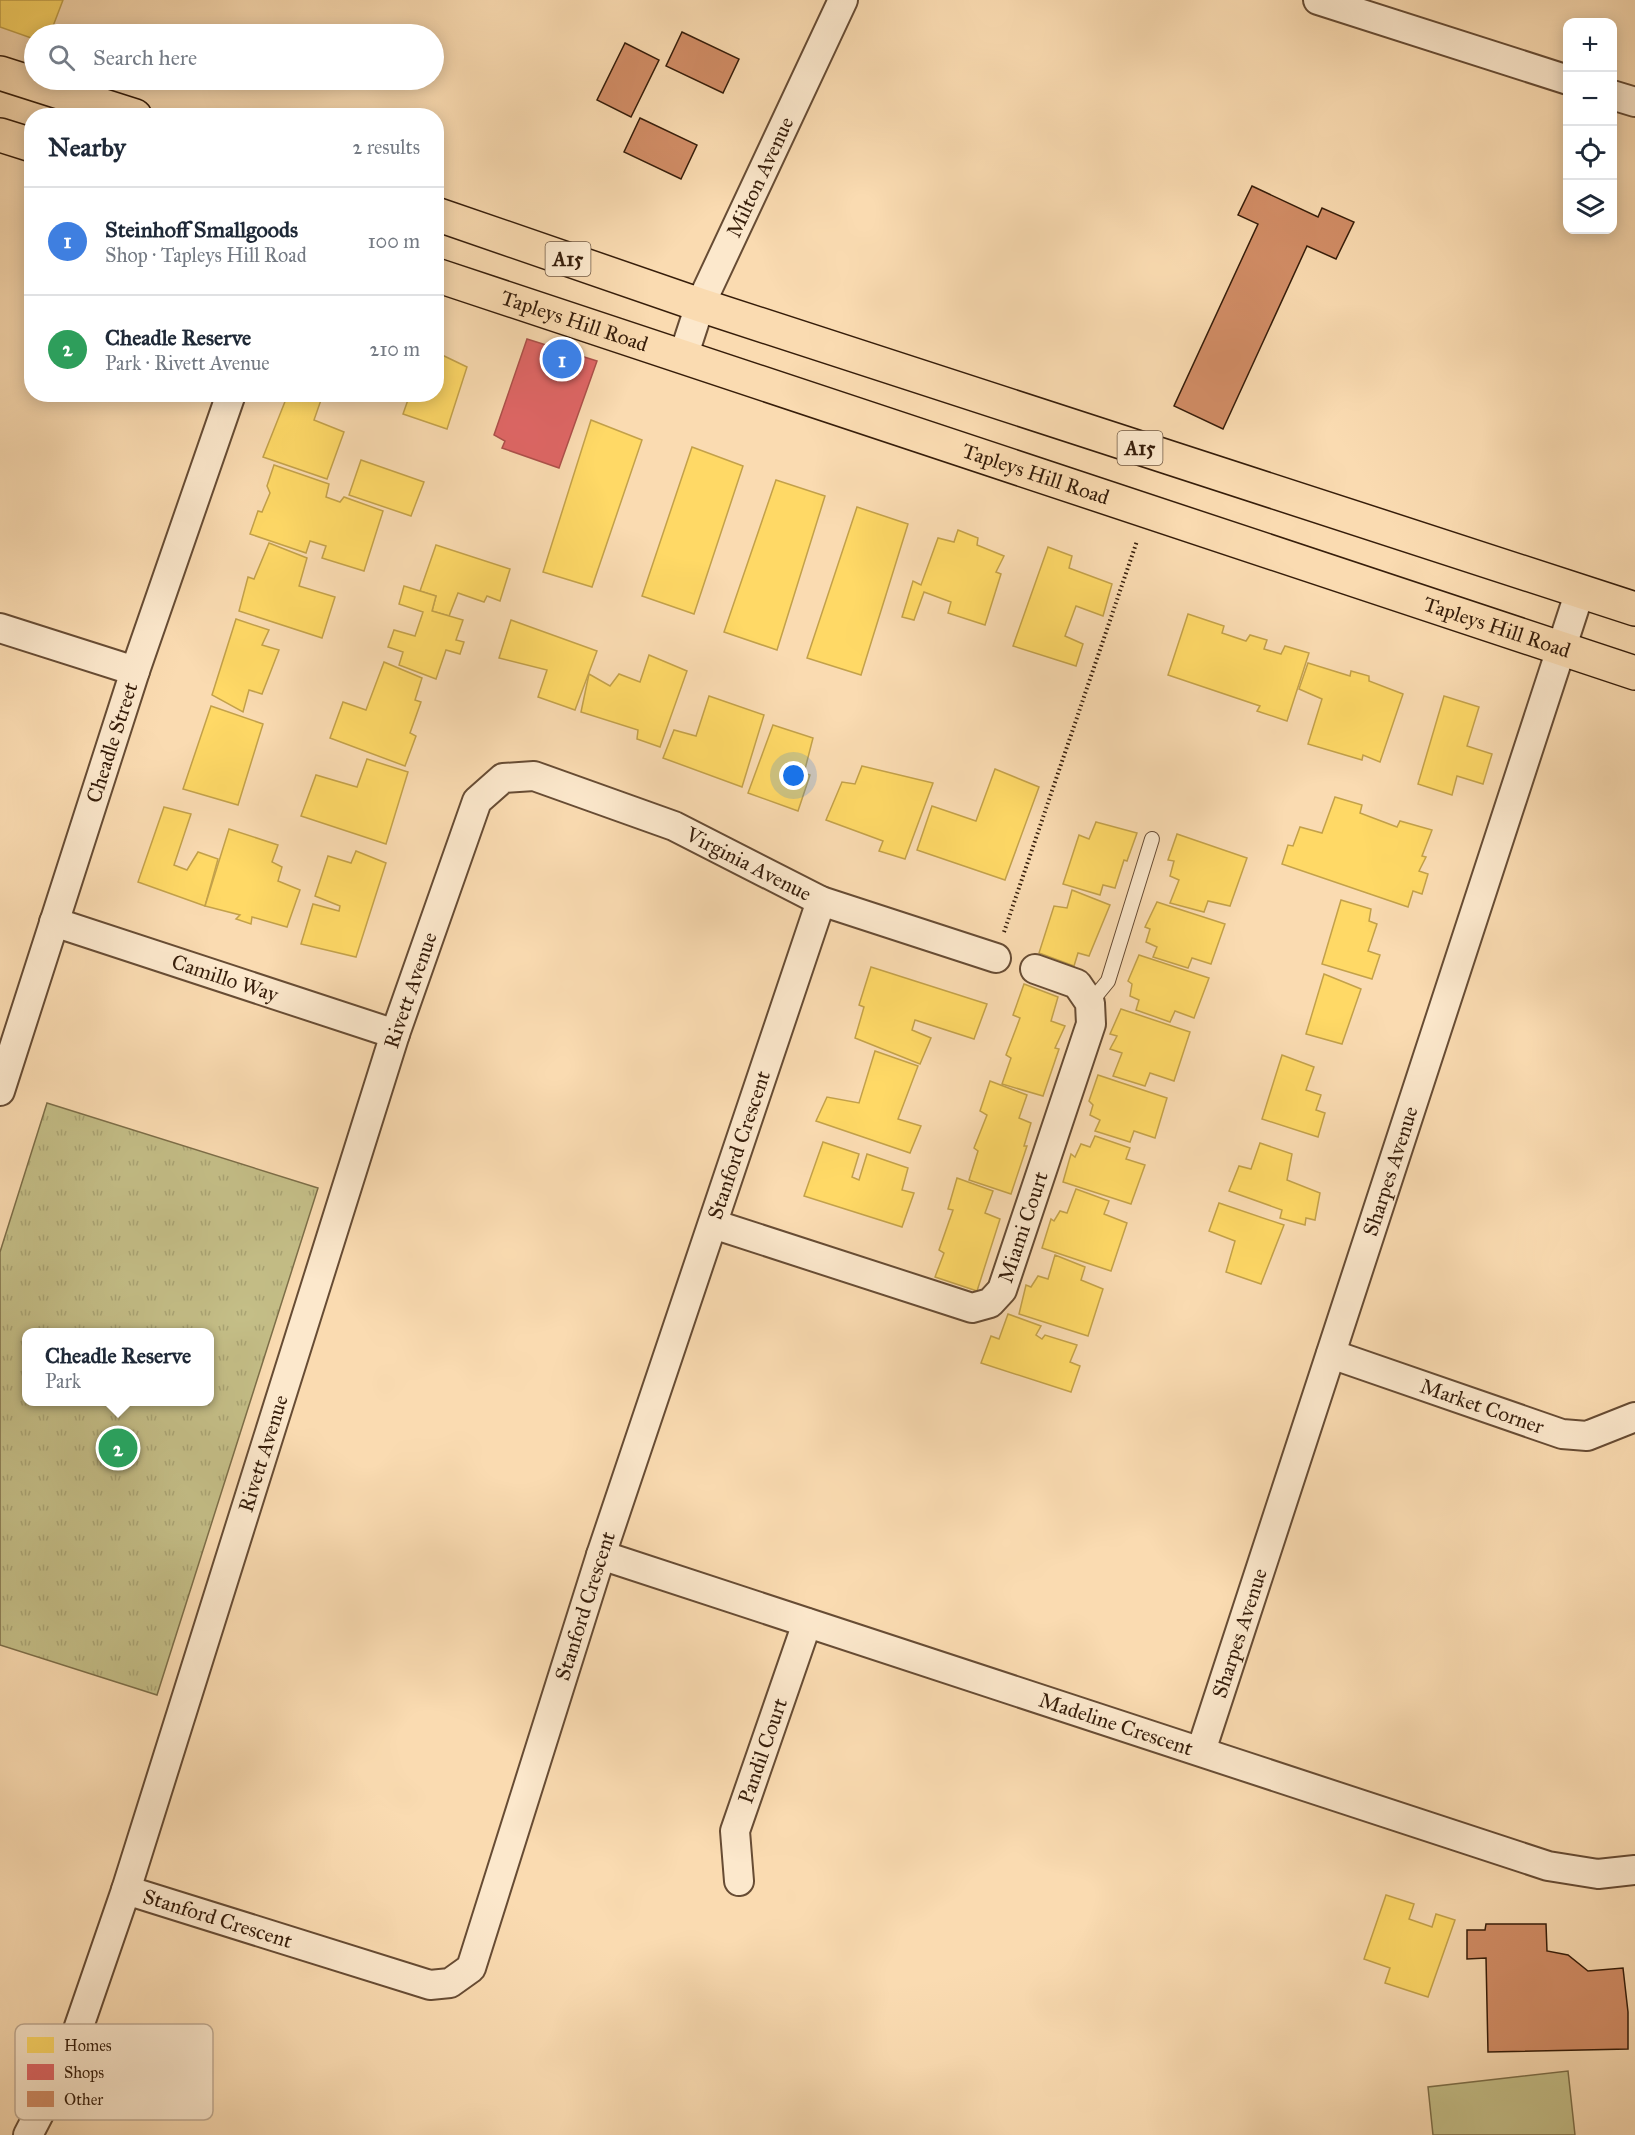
<!DOCTYPE html>
<html lang="en">
<head>
<meta charset="utf-8">
<style>
	:root { --surface:#fff; --page:#f6f6f7; --text:#1f2937; --muted:#747a83; --line:#e0e1e3; --accent:#7c3aed }
	body { margin:0; font-family:"IM FELL Great Primer",serif; background:var(--page); color:var(--text) }
	.controls { position:absolute; right:18px; top:18px; display:grid; overflow:hidden; border-radius:12px; box-shadow:0 3px 15px #0003 }
	.controls button { width:54px; height:54px; display:grid; place-items:center; padding:0; border:0; border-bottom:2px solid var(--line); background:var(--surface); color:var(--text); font:30px sans-serif }
	.you { position:absolute; left:794px; top:776px; width:21px; height:21px; margin:-15px; border:4px solid #fff; border-radius:50%; background:#1a73e8; box-shadow:0 0 0 9px #1a73e833 }
	.badge { display:grid; place-items:center; width:39px; height:39px; border-radius:50%; background:var(--accent); color:#fff; font-size:20px; font-weight:700 }
	.pin { position:absolute; translate:-50% -50%; border:3px solid #fff; box-shadow:0 2px 6px #0006 }
	.popup { position:absolute; left:22px; top:1328px; width:192px; height:78px; box-sizing:border-box; display:grid; place-content:center; border-radius:12px; background:var(--surface); filter:drop-shadow(0 2px 4px #0005); font-size:20px; white-space:nowrap; color:var(--muted) }
	.popup b { font-size:22px; color:var(--text) }
	.popup::after { content:''; position:absolute; left:50%; top:100%; margin-left:-12px; border:12px solid transparent; border-top-color:var(--surface) }
	.list { margin:0; padding:0; list-style:none }
	h2 { display:flex; justify-content:space-between; align-items:center; height:78px; margin:0; padding:0 24px; font-size:26px }
	h2 small { font-size:20px; font-weight:400; color:var(--muted) }
	.list li { display:grid; grid-template-columns:39px 1fr auto; gap:18px; align-items:center; box-sizing:border-box; height:108px; padding:0 24px; border-top:2px solid var(--line) }
	.list b { display:block; font-size:22px; white-space:nowrap }
	.list p { margin:0; font-size:20px; white-space:nowrap; color:var(--muted) }
	.list em { font-size:20px; font-style:normal; color:var(--muted) }
	.icon { flex:none; width:33px; height:33px; fill:none; stroke:currentColor; stroke-width:2; stroke-linecap:round; stroke-linejoin:round }
	.map { position:relative; flex:none; width:1635px; height:2135px; overflow:hidden }
	.search { position:absolute; background:var(--surface); box-shadow:0 3px 15px #0003; left:24px; top:24px; width:420px; height:66px; display:flex; align-items:center; gap:15px; box-sizing:border-box; padding:0 21px; border-radius:33px; color:var(--muted); font-size:22px }
	.panel { position:absolute; background:var(--surface); box-shadow:0 3px 15px #0003; left:24px; top:108px; width:420px; height:294px; border-radius:24px }
	.map>svg:first-child { display:block }
</style>
</head>
<body>
<div class="map">
<svg width="1635" height="2135" viewBox="0 0 1635 2135">
	<defs>
		<pattern id="park-tufts" width="24" height="20" patternUnits="userSpaceOnUse" patternTransform="scale(1.5)"><rect width="24" height="20" fill="#c4be87"/><path d="M3 7l-1-3M5 7V3M7 7l1-3M15 17l-1-3M17 17v-4M19 17l1-3" fill="none" stroke="#a9a373"/></pattern>
	</defs>
	<rect width="100%" height="100%" fill="#fadbb1"/>
	<filter id="stains"><feTurbulence type="fractalNoise" baseFrequency=".00333" numOctaves="4"/><feColorMatrix values="0 0 0 0 .2 0 0 0 0 .09 0 0 0 0 .02 0 0 0 .5 -.17"/></filter>
	<radialGradient id="worn" r=".72"><stop offset=".6" stop-color="#630" stop-opacity="0"/><stop offset="1" stop-color="#630" stop-opacity=".3"/></radialGradient>
	<path fill="url(#park-tufts)" stroke="#7d6e48" stroke-width="1.5" fill-rule="evenodd" d="M47,1103L318,1188L157,1695L0,1645V1252ZM27,1332H210V1402H27Z"/>
	<path fill="#c4be87" stroke="#7d6e48" stroke-width="1.5" d="M1568,2071L1575,2135H1433L1428,2087Z"/>
	<g fill="#ffd966" stroke="#c3a14a" stroke-width="1.5">
		<path d="M0,0H63L50,34H34V39L0,27Z"/>
		<path d="M440,354L467,367L447,429L403,414L410,394H436V360Z"/>
		<path d="M288,394H308L321,400L314,420L344,432L327,479L263,457Z"/>
		<path d="M591,420L642,440L592,587L543,572Z"/>
		<path d="M692,447L743,466L694,614L642,596Z"/>
		<path d="M361,460L424,482L411,516L349,495Z"/>
		<path d="M274,465L329,484L326,497L340,502L344,497L383,511L364,571L322,558L326,546L310,541L306,553L250,534L258,511L262,512L270,493L267,486Z"/>
		<path d="M776,480L825,496L777,650L724,632Z"/>
		<path d="M857,507L908,524L861,675L807,658Z"/>
		<path d="M958,530L978,538L977,545L1004,556L996,572L1001,574L985,625L948,613L951,602L924,592L914,620L902,617L913,581L921,585L938,538L954,542Z"/>
		<path d="M269,543L307,558L299,586L335,597L322,638L239,611L248,577L254,579Z"/>
		<path d="M436,545L510,569L500,601L487,596L484,602L458,593L449,616L432,611L436,596L420,591Z"/>
		<path d="M1048,547L1072,556L1069,568L1112,584L1103,616L1076,606L1065,636L1083,644L1076,666L1013,646Z"/>
		<path d="M404,586L436,596L432,611L463,620L456,640L464,642L460,654L446,650L436,679L399,665L403,652L388,647L394,630L415,636L423,612L399,604Z"/>
		<path d="M1188,614L1224,626L1222,633L1246,641L1250,635L1267,640L1264,649L1281,654L1285,646L1309,653L1287,721L1257,711L1260,706L1168,675Z"/>
		<path d="M236,619L269,630L262,645L279,650L262,694L249,690L243,712L212,695Z"/>
		<path d="M511,620L597,651L575,710L538,697L547,670L499,658Z"/>
		<path d="M649,655L687,671L660,747L637,739L638,730L581,712L589,674L610,686L619,674L640,682Z"/>
		<path d="M384,662L422,678L415,700L421,702L410,733L416,736L405,766L330,738L343,702L366,710Z"/>
		<path d="M1308,663L1350,676L1351,671L1369,676V681L1403,694L1380,762L1363,755L1362,760L1308,744L1322,699L1299,689Z"/>
		<path d="M709,696L764,715L742,787L663,758L674,730L696,736Z"/>
		<path d="M1444,696L1479,707L1467,746L1492,754L1483,784L1457,776L1452,795L1418,784Z"/>
		<path d="M211,706L263,724L238,805L183,789Z"/>
		<path d="M773,725L813,738L804,773L810,775L798,811L748,793Z"/>
		<path d="M367,759L408,772L386,844L301,816L316,775L357,787Z"/>
		<path d="M862,766L933,783L905,859L879,851L883,841L826,820L842,782L855,784Z"/>
		<path d="M995,769L1039,787L1005,880L917,850L932,806L976,821Z"/>
		<path d="M1335,797L1362,805L1360,813L1397,827L1400,821L1432,830L1422,856L1426,857L1419,871L1428,874L1422,894L1413,891L1408,907L1282,864L1288,845L1293,846L1300,827L1322,833Z"/>
		<path d="M164,807L191,814L174,865L187,870L198,852L218,859L205,906L138,882Z"/>
		<path d="M1096,822L1137,833L1127,861L1124,860L1115,888L1103,885L1100,895L1063,884L1079,835L1089,839Z"/>
		<path d="M229,829L278,845L272,862L282,867L278,881L300,890L287,927L252,917L251,924L236,919L240,915L205,906Z"/>
		<path d="M1177,834L1247,858L1230,906L1208,901L1204,912L1170,903L1179,880L1170,876L1174,861L1168,860Z"/>
		<path d="M356,851L386,863L356,957L301,944L313,904L339,911L340,906L315,896L328,856L351,863Z"/>
		<path d="M1072,890L1110,905L1089,956L1078,953L1074,966L1039,953L1054,906L1067,908Z"/>
		<path d="M1341,900L1371,909L1369,921L1377,924L1368,951L1380,955L1372,979L1322,964Z"/>
		<path d="M1157,902L1225,924L1211,964L1192,958L1188,968L1153,957L1157,947L1146,942L1150,929L1145,927Z"/>
		<path d="M1139,955L1209,978L1194,1018L1175,1011L1170,1022L1136,1010L1139,1000L1130,996L1132,984L1128,981Z"/>
		<path d="M871,967L987,1004L974,1039L915,1020L912,1030L931,1038L920,1064L855,1038L864,1007L859,1005Z"/>
		<path d="M1324,974L1361,989L1342,1044L1306,1034Z"/>
		<path d="M1024,984L1058,997L1051,1021L1065,1026L1055,1048L1059,1049L1043,1096L1002,1084L1011,1058L1006,1055L1020,1018L1013,1015Z"/>
		<path d="M1121,1009L1190,1032L1174,1081L1150,1073L1145,1086L1113,1076L1122,1053L1110,1049L1117,1036L1110,1034Z"/>
		<path d="M875,1051L918,1066L898,1119L921,1126L910,1153L816,1121L827,1097L859,1103Z"/>
		<path d="M1282,1055L1314,1067L1306,1090L1321,1095L1316,1110L1325,1113L1318,1137L1262,1119Z"/>
		<path d="M1098,1075L1167,1098L1155,1138L1134,1131L1130,1142L1095,1131L1100,1120L1090,1115L1093,1105L1089,1101Z"/>
		<path d="M990,1081L1027,1095L1019,1118L1031,1123L1024,1146H1027L1011,1194L969,1180L978,1151L974,1148L987,1115L980,1111Z"/>
		<path d="M1095,1136L1130,1148L1126,1159L1145,1165L1131,1204L1063,1182L1071,1154L1075,1157L1081,1144L1090,1147Z"/>
		<path d="M823,1142L859,1154L852,1177L859,1180L867,1154L908,1168L902,1190L914,1193L902,1227L804,1196Z"/>
		<path d="M1260,1143L1292,1154L1287,1180L1320,1193L1315,1220L1306,1218L1305,1225L1280,1218L1282,1210L1229,1191L1239,1166L1251,1169Z"/>
		<path d="M957,1178L993,1191L985,1213L1000,1219L977,1291L935,1277L944,1253L939,1250L953,1210L948,1209Z"/>
		<path d="M1076,1189L1109,1201L1104,1214L1127,1223L1111,1271L1042,1248L1051,1219L1054,1221L1060,1211L1067,1213Z"/>
		<path d="M1219,1203L1284,1225L1261,1284L1226,1272L1235,1241L1209,1231Z"/>
		<path d="M1055,1255L1085,1267L1081,1280L1103,1289L1088,1336L1019,1314L1026,1285L1031,1287L1038,1276L1048,1279Z"/>
		<path d="M1008,1314L1041,1326L1036,1335L1042,1339L1045,1335L1077,1345L1070,1362L1080,1366L1071,1392L981,1363L991,1336L999,1339Z"/>
		<path d="M1386,1895L1414,1904L1409,1919L1432,1927L1436,1914L1455,1920L1428,1997L1385,1983L1390,1968L1364,1959Z"/>
	</g>
	<path fill="#e06666" stroke="#ad504a" stroke-width="1.5" d="M527,339L597,361L559,468L502,448L505,441L494,435Z"/>
	<g fill="#d28d66" stroke="#361d0a" stroke-width="1.5">
		<path d="M682,32L739,59L723,93L666,66Z"/>
		<path d="M625,43L659,60L631,117L597,100Z"/>
		<path d="M640,118L697,145L681,179L624,152Z"/>
		<path d="M1252,186L1318,217L1322,208L1354,222L1336,259L1307,246L1223,429L1174,406L1258,224L1238,215Z"/>
		<path d="M1486,1924H1546L1547,1951L1568,1955L1588,1971L1623,1968L1628,2012V2049L1488,2052L1486,1958L1467,1959V1930H1485Z"/>
	</g>
	<g fill="none" stroke-linecap="round" stroke-linejoin="round">
		<g stroke="#674c34" stroke-width="16">
			<path id="lane" d="M1090,1003L1108,981L1152,839"/>
		</g>
		<g stroke="#674c34" stroke-width="32">
			<g id="street">
				<path d="M1318,0L1568,80"/>
				<path d="M1612,95L1635,102"/>
				<path id="s1" d="M683,357L700,305L843,0"/>
				<path d="M0,628L135,671"/>
				<path id="s2" d="M54,922L395,1034"/>
				<path id="s3" d="M0,1091L135,671L231,394"/>
				<path id="s4" d="M713,1224L972,1308L990,1303L1002,1290L1091,1024L1090,1003L1077,984L1035,969"/>
				<path id="s5" d="M1331,1354L1562,1434L1587,1436L1635,1417"/>
				<path id="s6" d="M601,1555L1548,1866L1598,1874L1635,1870"/>
				<path id="s7" d="M1201,1751L1580,591"/>
				<path id="s8" d="M739,1881L735,1831L807,1623"/>
				<path id="s9" d="M126,1890L430,1985L450,1983L471,1968L601,1555L821,901"/>
				<path id="s10" d="M28,2135L56,2081L75,2038L126,1890L395,1034L477,801L503,778L534,776L674,826L821,901L996,958"/>
			</g>
		</g>
		<g stroke="#361d0a" stroke-width="36">
			<g id="primary">
				<path d="M0,73L135,116"/>
				<path d="M0,135L32,145"/>
				<path d="M436,214L700,305L1635,609"/>
				<path id="s11" d="M436,275L1635,673"/>
			</g>
		</g>
		<path stroke="#361d0a" stroke-width="4" stroke-dasharray="1.5 3" stroke-linecap="butt" d="M1004,932L1137,541"/>
		<use href="#lane" stroke="#fce8cc" stroke-width="14"/>
		<use href="#street" stroke="#fce8cc" stroke-width="28"/>
		<use href="#primary" stroke="#fadbb1" stroke-width="33"/>
	</g>
	<g text-anchor="middle" stroke-width="6" stroke-linejoin="round" paint-order="stroke">
		<g fill="#fce8cc" stroke="#715a44" stroke-width="1.5">
			<rect x="545.5" y="242" width="45" height="34" rx="4.5"/>
			<rect x="1117.5" y="431" width="45" height="34" rx="4.5"/>
		</g>
		<g font-size="20" font-weight="bold" fill="#361d0a">
			<text x="568" y="266">A15</text>
			<text x="1140" y="455">A15</text>
		</g>
		<g font-size="21" fill="#361d0a" stroke="#fce8cc">
			<text dy="7" stroke="none"><textPath href="#s1" startOffset="196">Milton Avenue</textPath></text>
			<text dy="7" stroke="none"><textPath href="#s11" startOffset="146">Tapleys Hill Road</textPath></text>
			<text dy="7" stroke="none"><textPath href="#s11" startOffset="632">Tapleys Hill Road</textPath></text>
			<text dy="7" stroke="none"><textPath href="#s11" startOffset="1118">Tapleys Hill Road</textPath></text>
			<text dy="7" stroke="none"><textPath href="#s3" startOffset="366">Cheadle Street</textPath></text>
			<text dy="7" stroke="none"><textPath href="#s10" startOffset="1707">Virginia Avenue</textPath></text>
			<text dy="7" stroke="none"><textPath href="#s2" startOffset="180">Camillo Way</textPath></text>
			<text dy="7" stroke="none"><textPath href="#s10" startOffset="1208">Rivett Avenue</textPath></text>
			<text dy="7" stroke="none"><textPath href="#s9" startOffset="1230">Stanford Crescent</textPath></text>
			<text dy="7" stroke="none"><textPath href="#s7" startOffset="610">Sharpes Avenue</textPath></text>
			<text dy="7" stroke="none"><textPath href="#s4" startOffset="375">Miami Court</textPath></text>
			<text dy="7" stroke="none"><textPath href="#s5" startOffset="160">Market Corner</textPath></text>
			<text dy="7" stroke="none"><textPath href="#s10" startOffset="722">Rivett Avenue</textPath></text>
			<text dy="7" stroke="none"><textPath href="#s9" startOffset="744">Stanford Crescent</textPath></text>
			<text dy="7" stroke="none"><textPath href="#s7" startOffset="124">Sharpes Avenue</textPath></text>
			<text dy="7" stroke="none"><textPath href="#s6" startOffset="542">Madeline Crescent</textPath></text>
			<text dy="7" stroke="none"><textPath href="#s8" startOffset="135">Pandil Court</textPath></text>
			<text dy="7" stroke="none"><textPath href="#s9" startOffset="96">Stanford Crescent</textPath></text>
		</g>
	</g>
	<rect x="15" y="2024" width="198" height="96" rx="9" fill="#fce8cc" stroke="#c1ab92" stroke-width="1.5"/>
	<rect x="27" y="2037" width="27" height="16" fill="#ffd966"/>
	<rect x="27" y="2064" width="27" height="16" fill="#e06666"/>
	<rect x="27" y="2091" width="27" height="16" fill="#d28d66"/>
	<g font-size="16" fill="#361d0a">
		<text x="64" y="2051">Homes</text>
		<text x="64" y="2078">Shops</text>
		<text x="64" y="2105">Other</text>
	</g>
	<rect width="100%" height="100%" filter="url(#stains)"/>
	<rect width="100%" height="100%" fill="url(#worn)"/>
</svg>
<div class="controls">
<button>+</button>
<button>−</button>
<button><svg class="icon" aria-label="locate" viewBox="0 0 24 24"><circle cx="12" cy="12" r="6"/><path d="M12 2v4M12 18v4M2 12h4M18 12h4"/></svg></button>
<button><svg class="icon" aria-label="layers" viewBox="0 0 24 24"><path d="M12 4l9 5-9 5-9-5zM3 14l9 5 9-5"/></svg></button>
</div>
<div class="you"></div>
<div class="pin badge" style="left:562px;top:359px;background:#3f7fe0">1</div>
<div class="pin badge" style="left:118px;top:1448px;background:#2e9e5b">2</div>
<div class="popup"><b>Cheadle Reserve</b>Park</div>
<div class="search"><svg class="icon" aria-label="search" viewBox="0 0 24 24"><circle cx="10" cy="10" r="6"/><path d="M15 15l6 6"/></svg>Search here</div>
<section class="panel">
<h2>Nearby<small>2 results</small></h2>
<ul class="list">
<li><span class="badge" style="background:#3f7fe0">1</span><div><b>Steinhoff Smallgoods</b><p>Shop · Tapleys Hill Road</p></div><em>100 m</em></li>
<li><span class="badge" style="background:#2e9e5b">2</span><div><b>Cheadle Reserve</b><p>Park · Rivett Avenue</p></div><em>210 m</em></li>
</ul>
</section>
</div>
</body>
</html>
